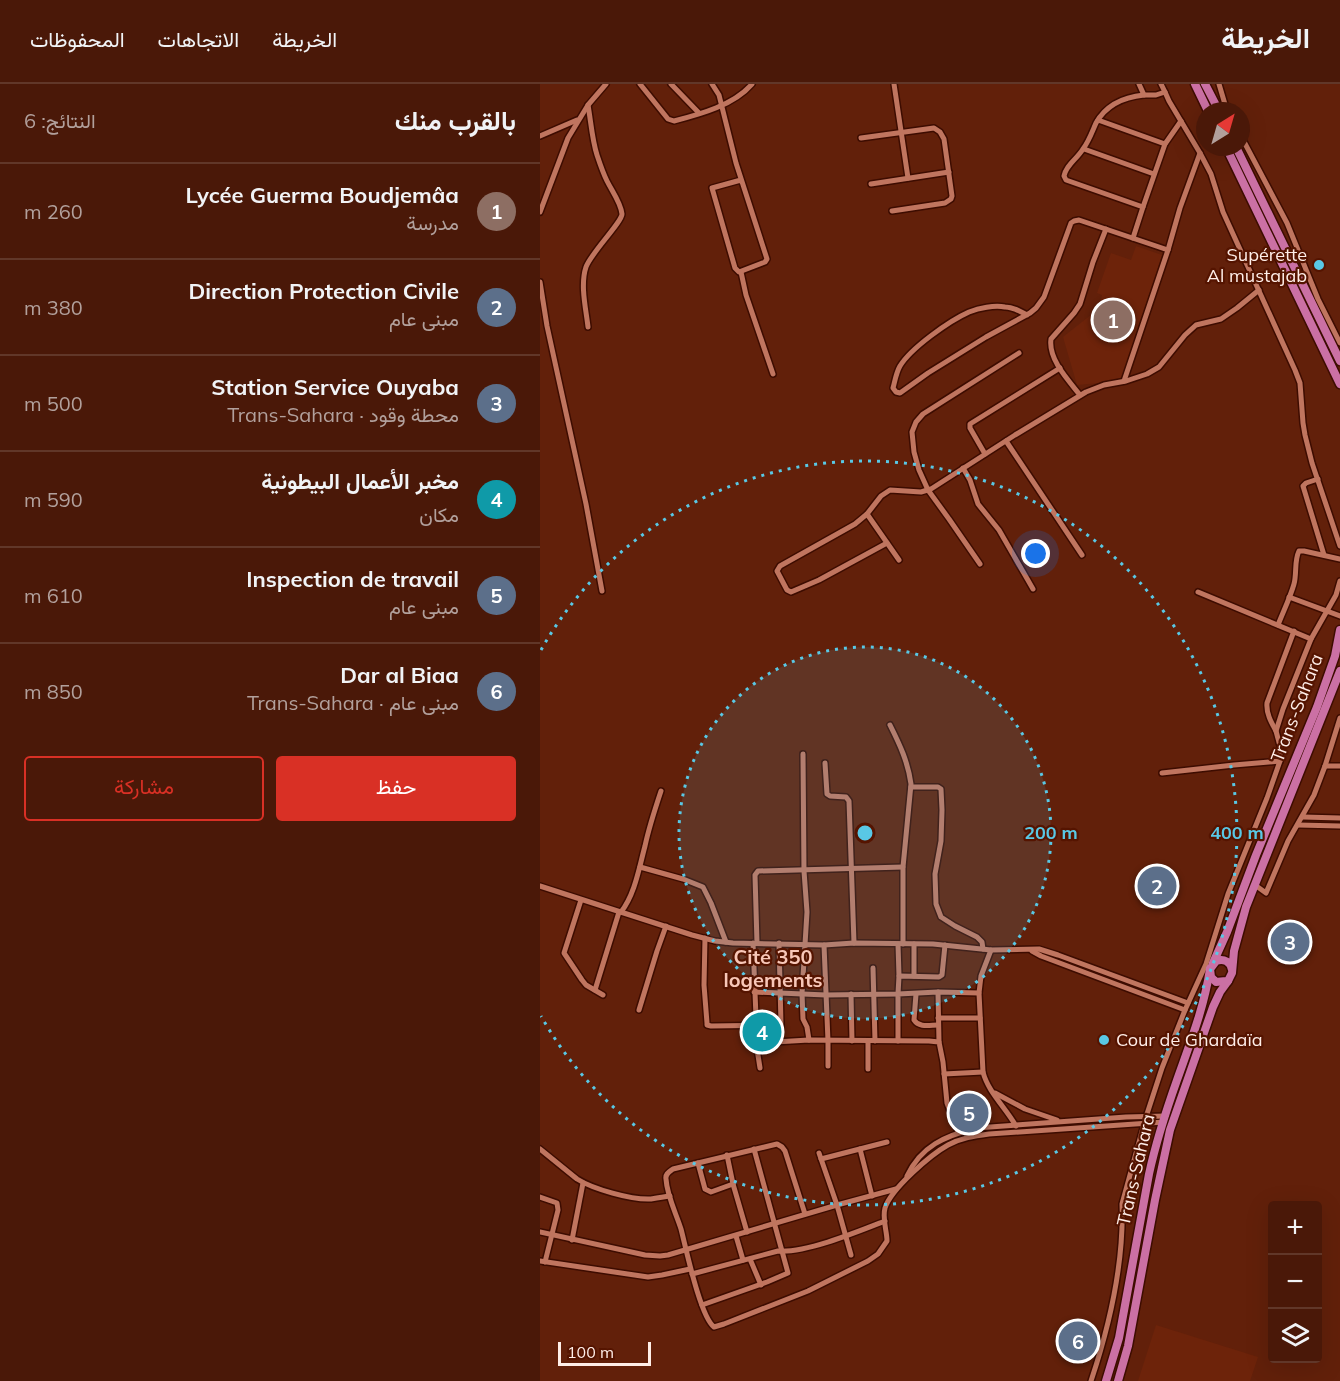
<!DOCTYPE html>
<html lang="ar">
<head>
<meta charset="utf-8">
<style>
	:root { --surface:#4a1808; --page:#512112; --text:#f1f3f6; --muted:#b2a09c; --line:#613729; --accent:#d93025 }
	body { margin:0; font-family:Mulish,Vazirmatn,sans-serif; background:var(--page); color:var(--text); direction:rtl }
	.controls { position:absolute; right:18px; bottom:18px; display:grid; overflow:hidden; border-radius:6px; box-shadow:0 6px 24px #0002 }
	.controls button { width:54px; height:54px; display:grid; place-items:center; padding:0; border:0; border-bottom:2px solid var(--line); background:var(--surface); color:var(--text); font:30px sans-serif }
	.compass { position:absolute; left:656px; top:18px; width:54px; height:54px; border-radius:50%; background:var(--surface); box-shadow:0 6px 24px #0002; rotate:37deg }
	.scale { position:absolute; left:18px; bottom:15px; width:93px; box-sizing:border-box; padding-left:6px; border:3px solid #ffeee8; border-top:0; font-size:16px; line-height:21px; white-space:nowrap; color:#ffeee8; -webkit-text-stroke:4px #551400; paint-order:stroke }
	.you { position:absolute; left:496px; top:470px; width:21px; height:21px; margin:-15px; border:4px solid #fff; border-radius:50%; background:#1a73e8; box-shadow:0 0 0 9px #1a73e833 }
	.badge { display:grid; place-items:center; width:39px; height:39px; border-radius:50%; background:var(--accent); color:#fff; font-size:20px; font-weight:700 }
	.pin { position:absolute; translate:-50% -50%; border:3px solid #fff; box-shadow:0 2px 6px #0006 }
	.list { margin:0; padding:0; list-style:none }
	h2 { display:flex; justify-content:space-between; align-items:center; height:78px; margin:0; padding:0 24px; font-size:26px }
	h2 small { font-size:20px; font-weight:400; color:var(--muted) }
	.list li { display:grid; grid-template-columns:39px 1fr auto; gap:18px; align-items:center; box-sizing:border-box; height:96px; padding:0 24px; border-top:2px solid var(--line) }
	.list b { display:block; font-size:22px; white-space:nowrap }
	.list p { margin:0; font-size:20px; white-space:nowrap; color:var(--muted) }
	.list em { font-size:20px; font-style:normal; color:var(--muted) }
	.actions { display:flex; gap:12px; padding:18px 24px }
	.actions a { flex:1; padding:14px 0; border:2px solid var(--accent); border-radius:6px; text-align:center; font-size:21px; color:var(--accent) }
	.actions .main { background:var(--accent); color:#fff }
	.icon { flex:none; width:33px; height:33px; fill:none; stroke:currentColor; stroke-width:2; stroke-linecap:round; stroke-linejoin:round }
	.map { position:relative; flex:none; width:800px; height:1297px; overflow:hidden; direction:ltr }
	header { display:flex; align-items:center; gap:36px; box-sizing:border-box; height:84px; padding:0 30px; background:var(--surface); border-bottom:2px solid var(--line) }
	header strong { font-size:28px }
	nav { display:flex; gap:33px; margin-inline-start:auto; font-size:21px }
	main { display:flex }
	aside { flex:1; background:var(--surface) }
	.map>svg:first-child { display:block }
</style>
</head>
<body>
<header>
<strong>الخريطة</strong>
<nav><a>الخريطة</a><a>الاتجاهات</a><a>المحفوظات</a></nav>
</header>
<main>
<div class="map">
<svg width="800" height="1297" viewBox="0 0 800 1297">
	<rect width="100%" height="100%" fill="#62200a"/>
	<g fill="#6d230a">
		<path d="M596,162L622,171L581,297L537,301L523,253L566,219L561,216L562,211L557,209L571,169L591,176Z"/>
		<path d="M616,1241L718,1273L710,1297H598Z"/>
	</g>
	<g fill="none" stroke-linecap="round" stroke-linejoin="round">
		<g stroke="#3d0c00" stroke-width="8">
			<g id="minor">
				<path d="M100,0L128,35L134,37C161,30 194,21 212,0"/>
				<path d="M131,0L159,29"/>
				<path d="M172,0L179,11L196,79L227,175L225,178L199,188L195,184L172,104L201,96"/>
				<path d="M354,0L368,94"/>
				<path d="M599,0L604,11H616L625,8L629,17L660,69L671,90L683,128L755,286L760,299L763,339L765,351L772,379L800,462"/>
				<path d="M621,0L625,8"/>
				<path d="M679,0L687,27"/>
				<path d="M558,36L625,60"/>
				<path d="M0,52L37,36"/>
				<path d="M701,52L747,139L778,215L800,259"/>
				<path d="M321,54L394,44L400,48L404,55L412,112L411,115L405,119L352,127"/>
				<path d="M544,65L614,90"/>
				<path d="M331,100L409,88"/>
				<path d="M603,123L526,96L524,92C526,81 537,75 543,65C549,57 552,48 556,39C566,21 584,13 604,11"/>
				<path d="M0,128L28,54L48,21L66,0"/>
				<path d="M593,154L603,123L625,60L641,37"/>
				<path d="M201,188L206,211L233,290"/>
				<path d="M0,198L7,242L46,420L62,507"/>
				<path d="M487,231C480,227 473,223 465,223C454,221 439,224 429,228C409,237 371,264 360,282C356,289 355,297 353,304L356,308L360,309L388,289L446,253L490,229L496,224L504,213L531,139L534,137L539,136L628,166"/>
				<path d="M48,243C46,225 40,201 46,183C51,169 82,138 82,130C81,119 72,107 67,97C63,89 60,80 57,71C52,55 51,38 48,21"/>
				<path d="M584,297L628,166L640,124L660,69"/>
				<path d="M540,311C528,296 508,275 511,255L534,229L540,220L553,178L566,145"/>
				<path d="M466,357L542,471"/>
				<path d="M445,370L430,344V340L520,284"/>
				<path d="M423,384L430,396L438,420L459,446L493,505"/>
				<path d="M778,395L766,399L763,402L784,471"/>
				<path d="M327,430L359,476"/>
				<path d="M347,459L279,496L251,508L247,506L237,487L240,482L315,440L327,430L341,412L350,406L381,408L391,405L475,351L546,308L564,301L586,297L607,290L619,283L645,251L656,241L681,235L697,224L719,206"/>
				<path d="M440,480L409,435L388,406L379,386L374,368L372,348L376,338L383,330L479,269"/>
				<path d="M658,508L771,555"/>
				<path d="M749,513L800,532"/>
				<path d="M738,541C743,528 750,514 754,500C757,489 754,477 759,467H764L800,475"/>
				<path d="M350,641C360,661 368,678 371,700L363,783V860"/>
				<path d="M736,647C731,638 726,629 727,619L754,547"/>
				<path d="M263,670L264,787L267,828L262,909L263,935L267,943L269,956"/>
				<path d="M285,679L287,710L290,712L306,713L309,717L314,859"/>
				<path d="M785,682H800"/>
				<path d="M622,689L694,681L740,677"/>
				<path d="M371,703H398L401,705L402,726L401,757L395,790L396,820L401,833L415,842L437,853L442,858L443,865"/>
				<path d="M763,733L800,734"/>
				<path d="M758,741L800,742"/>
				<path d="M100,783L143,795L163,803L171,819L186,858"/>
				<path d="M715,801L726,809L748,757L774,711L785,682L800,634"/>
				<path d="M0,802L152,851L175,857L193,859L284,861L314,859L393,860L451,866L499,865L518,871L648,919"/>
				<path d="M41,816L24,869L42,896L46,901L63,911"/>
				<path d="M81,828C95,810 99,784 105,762C109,743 115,725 121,707"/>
				<path d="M165,854L164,901L167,939V941L171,942L241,941L239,859"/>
				<path d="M213,859L216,933L215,952L220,984"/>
				<path d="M217,859L215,791L218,787L363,783"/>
				<path d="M358,860L359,892"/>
				<path d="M374,860V892"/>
				<path d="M284,861L288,957V982"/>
				<path d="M451,866L441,892L439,909L443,988C448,1008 466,1024 476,1042"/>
				<path d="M492,867L501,872L645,926"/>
				<path d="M333,884L335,957"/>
				<path d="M55,906L79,828"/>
				<path d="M214,908L286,911L358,910L359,892L399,893L402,891L405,861"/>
				<path d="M398,908L399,958"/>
				<path d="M311,910L312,957"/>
				<path d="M376,910L374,936C379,944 390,941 398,941"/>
				<path d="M99,926L117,867L126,842"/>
				<path d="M398,934H440"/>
				<path d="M328,957V985"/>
				<path d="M358,957V910L398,908L439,909"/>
				<path d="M216,959L269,956L389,957L399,958L403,978L407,1019L418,1048"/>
				<path d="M404,990L443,988"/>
				<path d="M455,1009L485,1025L517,1036"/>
				<path d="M0,1065L37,1095C53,1105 91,1116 111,1115C117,1114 123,1113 130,1112"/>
				<path d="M320,1065L332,1112"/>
				<path d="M279,1069L297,1121L311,1171"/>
				<path d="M187,1071L193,1100L207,1148"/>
				<path d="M281,1075L347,1058"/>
				<path d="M158,1079L165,1105L171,1108L193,1100"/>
				<path d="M367,1092C381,1062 405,1052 436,1044L586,1033L626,1032"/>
				<path d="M0,1113L17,1119L18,1126L5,1178"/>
				<path d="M265,1130L245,1067L242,1063L237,1060L133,1085C129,1088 125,1090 126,1095C127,1112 136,1129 141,1145C146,1164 160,1232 174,1243L184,1240L268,1207L328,1177L338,1170L347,1157C347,1147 342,1135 345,1124C351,1105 390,1071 408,1061C421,1054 434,1052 449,1050L624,1038"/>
				<path d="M0,1148L105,1171L120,1172L128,1171L297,1121L356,1105"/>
				<path d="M196,1152L203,1176"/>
				<path d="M32,1156L43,1099"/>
				<path d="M210,1175L221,1201"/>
				<path d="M0,1177L108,1193L122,1191L150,1185"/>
				<path d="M152,1190L238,1167C266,1169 317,1148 345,1137"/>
				<path d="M162,1221L227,1198L248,1189L214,1065"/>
				<path d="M551,1297C569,1243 584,1178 582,1120L606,1033L622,984L645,926L666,880L688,810L727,714L740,677V662L736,647L743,625L771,555L796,511L800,497"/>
			</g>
		</g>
		<g stroke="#3d0c00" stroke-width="11">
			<g id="trunk">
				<path d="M655,0L668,27"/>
				<path d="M665,0L679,27"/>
				<path d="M686,63L800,300"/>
				<path d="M696,63L800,277"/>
				<path d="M673,879L687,848L716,771L777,623L795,572L800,546"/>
				<path d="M692,886C691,878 684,874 676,877L670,885L671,893L676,898L686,897H688L692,889L694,867L706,823L800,587"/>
				<path d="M566,1297L579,1254L609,1090C616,1058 626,1027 637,996C650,959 664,924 670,885"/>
				<path d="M578,1297L588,1262L615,1116L630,1046L673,923L680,908L688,897"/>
			</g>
		</g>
		<use href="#minor" stroke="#c0755f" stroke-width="5"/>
		<use href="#trunk" stroke="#cb70a4" stroke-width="8"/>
	</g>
	<circle cx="325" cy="749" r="186" fill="#59c8e5" fill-opacity=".12"/>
	<g fill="none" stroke="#59c8e5" stroke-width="3" stroke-dasharray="3 6">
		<circle cx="325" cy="749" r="186"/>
		<path d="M1 566A372 372 0 1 1 1 932"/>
	</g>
	<g fill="#59c8e5" stroke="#551400" stroke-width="2">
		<circle cx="779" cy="181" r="6"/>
		<circle cx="564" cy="956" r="6"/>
	</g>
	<g text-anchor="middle" stroke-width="4.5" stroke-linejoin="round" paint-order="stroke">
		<g font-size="18" fill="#ffeee8" stroke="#551400" text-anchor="end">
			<text x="767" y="177">Supérette<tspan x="767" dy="21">Al mustajab</tspan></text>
			<text x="576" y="962" text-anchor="start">Cour de Ghardaïa</text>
		</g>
		<g font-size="18" fill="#ffeee8" stroke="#551400">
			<text transform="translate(757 624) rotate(-69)" y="6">Trans-Sahara</text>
			<text transform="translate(596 1086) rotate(-77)" y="6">Trans-Sahara</text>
		</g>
		<g font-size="20" font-weight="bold" fill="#f8c7b8" stroke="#551400">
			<text x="233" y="880">Cité 350<tspan x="233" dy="23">logements</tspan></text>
		</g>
	</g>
	<circle cx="325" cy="749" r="9" fill="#59c8e5" stroke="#551400" stroke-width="3"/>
	<g font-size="18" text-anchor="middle" font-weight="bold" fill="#59c8e5" stroke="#551400" stroke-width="4.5" stroke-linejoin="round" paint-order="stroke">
		<text x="511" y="755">200 m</text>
		<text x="697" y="755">400 m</text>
	</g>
</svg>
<div class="controls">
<button>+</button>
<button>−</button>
<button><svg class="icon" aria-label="layers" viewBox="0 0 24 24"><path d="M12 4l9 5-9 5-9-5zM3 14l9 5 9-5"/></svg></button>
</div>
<svg class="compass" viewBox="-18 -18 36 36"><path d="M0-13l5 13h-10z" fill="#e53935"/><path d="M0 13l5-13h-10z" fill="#b2a09c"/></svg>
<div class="scale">100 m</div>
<div class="you"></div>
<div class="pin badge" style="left:573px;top:236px;background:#8d6e63">1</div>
<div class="pin badge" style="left:617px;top:802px;background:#5c6f8a">2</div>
<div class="pin badge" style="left:750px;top:858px;background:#5c6f8a">3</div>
<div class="pin badge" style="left:222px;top:948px;background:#0f9aa8">4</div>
<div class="pin badge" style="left:429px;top:1029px;background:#5c6f8a">5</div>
<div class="pin badge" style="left:538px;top:1257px;background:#5c6f8a">6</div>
</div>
<aside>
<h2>بالقرب منك<small>النتائج: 6</small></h2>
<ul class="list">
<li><span class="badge" style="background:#8d6e63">1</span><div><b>Lycée Guerma Boudjemâa</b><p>مدرسة</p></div><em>260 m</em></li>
<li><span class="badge" style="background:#5c6f8a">2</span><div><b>Direction Protection Civile</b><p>مبنى عام</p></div><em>380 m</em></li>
<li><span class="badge" style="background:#5c6f8a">3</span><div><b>Station Service Ouyaba</b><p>محطة وقود · Trans-Sahara</p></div><em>500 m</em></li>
<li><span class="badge" style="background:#0f9aa8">4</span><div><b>مخبر الأعمال البيطونية</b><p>مكان</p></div><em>590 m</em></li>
<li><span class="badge" style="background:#5c6f8a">5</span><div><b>Inspection de travail</b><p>مبنى عام</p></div><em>610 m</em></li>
<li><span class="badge" style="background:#5c6f8a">6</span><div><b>Dar al Biaa</b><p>مبنى عام · Trans-Sahara</p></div><em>850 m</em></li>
</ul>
<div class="actions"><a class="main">حفظ</a><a>مشاركة</a></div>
</aside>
</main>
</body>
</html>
